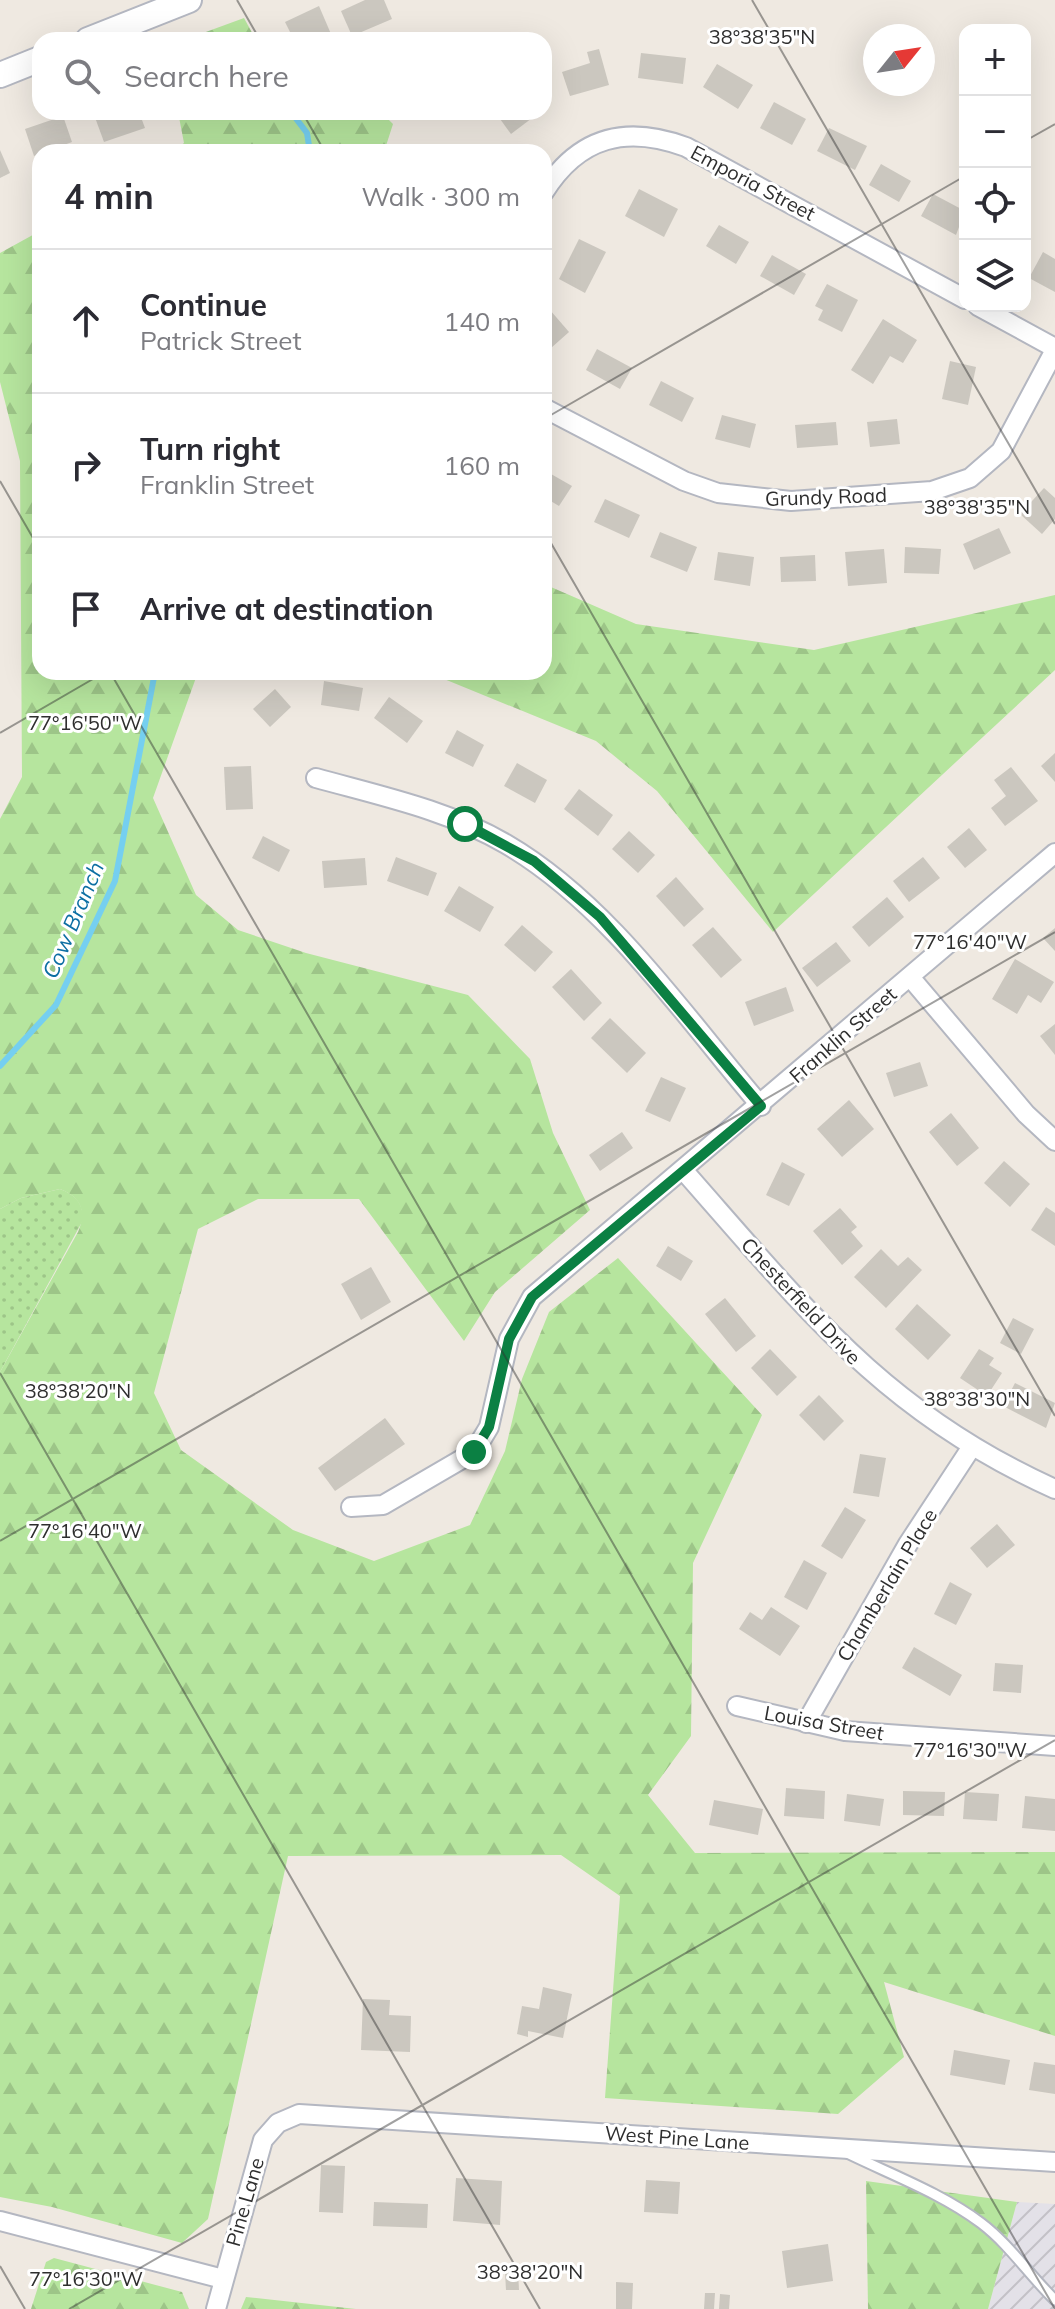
<!DOCTYPE html>
<html lang="en">
<head>
<meta charset="utf-8">
<style>
	:root { --surface:#fff; --page:#f2f2f3; --text:#2b2b33; --muted:#7c7c81; --line:#e1e1e2 }
	body { margin:0; font-family:Mulish,sans-serif; background:var(--page); color:var(--text) }
	.controls { position:absolute; right:24px; top:24px; display:grid; overflow:hidden; border-radius:16px; box-shadow:0 8px 32px #0002 }
	.controls button { width:72px; height:72px; display:grid; place-items:center; padding:0; border:0; border-bottom:2px solid var(--line); background:var(--surface); color:var(--text); font:40px sans-serif }
	.compass { position:absolute; left:863px; top:24px; width:72px; height:72px; border-radius:50%; background:var(--surface); box-shadow:0 8px 32px #0002; rotate:60deg }
	.stop { position:absolute; width:24px; height:24px; margin:-18px; border:6px solid #0b8043; border-radius:50%; background:#fff }
	.stop.end { background:#0b8043; border-color:#fff; box-shadow:0 2px 8px #0008 }
	.list { margin:0; padding:0; list-style:none }
	h2 { display:flex; justify-content:space-between; align-items:center; height:104px; margin:0; padding:0 32px; font-size:34px }
	h2 small { font-size:26px; font-weight:400; color:var(--muted) }
	.list li { display:grid; grid-template-columns:52px 1fr auto; gap:24px; align-items:center; box-sizing:border-box; height:144px; padding:0 32px; border-top:2px solid var(--line) }
	.list b { display:block; font-size:30px; white-space:nowrap }
	.list p { margin:0; font-size:26px; white-space:nowrap; color:var(--muted) }
	.list em { font-size:26px; font-style:normal; color:var(--muted) }
	.icon { flex:none; width:44px; height:44px; fill:none; stroke:currentColor; stroke-width:2; stroke-linecap:round; stroke-linejoin:round }
	.map { position:relative; flex:none; width:1055px; height:2309px; overflow:hidden }
	.search { position:absolute; background:var(--surface); box-shadow:0 8px 32px #0002; left:32px; top:32px; width:520px; height:88px; display:flex; align-items:center; gap:20px; box-sizing:border-box; padding:0 28px; border-radius:24px; color:var(--muted); font-size:30px }
	.panel { position:absolute; background:var(--surface); box-shadow:0 8px 32px #0002; left:32px; top:144px; width:520px; height:536px; border-radius:24px }
	.map>svg:first-child { display:block }
</style>
</head>
<body>
<div class="map">
<svg width="1055" height="2309" viewBox="0 0 1055 2309">
	<defs>
		<pattern id="industrial-furrows" width="10" height="10" patternUnits="userSpaceOnUse" patternTransform="scale(2)"><rect width="10" height="10" fill="#e3e1e8"/><path d="M-1 1l2-2M0 10L10 0M9 11l2-2" fill="none" stroke="#c3c1c7"/></pattern>
		<pattern id="grass-dots" width="8" height="8" patternUnits="userSpaceOnUse" patternTransform="scale(2)"><rect width="8" height="8" fill="#b6e59e"/><path d="M2 2h.1M6 6h.1" fill="none" stroke="#9dc588" stroke-width="1.8" stroke-linecap="round"/></pattern>
		<pattern id="forest-firs" width="22" height="20" patternUnits="userSpaceOnUse" patternTransform="scale(2)"><rect width="22" height="20" fill="#b6e59e"/><path d="M5 1l3.5 6h-7zM16 11l3.5 6h-7z" fill="#9dc588"/></pattern>
	</defs>
	<rect width="100%" height="100%" fill="#efe9e1"/>
	<path fill="url(#industrial-furrows)" d="M1017,2202L1055,2204V2309H988Z"/>
	<path fill="url(#grass-dots)" d="M60,1189C76,1195 85,1205 82,1222L0,1372V1209L21,1198Z"/>
	<g fill="url(#forest-firs)">
		<path d="M244,18L256,40H184Z"/>
		<path d="M178,112H381L393,124L384,152H173L184,143Z"/>
		<path d="M40,231V672H198L153,798L196,895L238,930L306,953L468,995L530,1059L553,1133L590,1210L495,1292L464,1341L359,1199H258L198,1229L154,1393L181,1450L293,1530L374,1561L470,1525L505,1451L522,1379L549,1312L618,1258L762,1415L693,1563L691,1736L648,1795L695,1853L1055,1852V2036L884,1982L904,2057L838,2114L605,2098L620,1896L561,1855L288,1856L208,2219L182,2243L52,2207L0,2197V1372L78,1232C87,1211 81,1197 60,1189L21,1198L0,1209V819L22,777L20,461L0,382V253Z"/>
		<path d="M544,584L636,624L814,650L1055,595V670L773,932L657,791L596,741L427,672H544Z"/>
		<path d="M866,2181L1017,2202L988,2309H868Z"/>
		<path d="M54,2258L182,2292L189,2309H31L46,2262Z"/>
		<path d="M246,2297L356,2309H241Z"/>
	</g>
	<g fill="none" stroke-linecap="round" stroke-linejoin="round">
		<g stroke="#75cff0" stroke-width="6">
			<path d="M209,35L212,40"/>
			<path d="M291,112L307,133L310,152"/>
			<path d="M0,1066L56,1005L115,881L155,672"/>
		</g>
	</g>
	<g fill="#cbc7bf">
		<path d="M365,0H384L392,19L352,36L341,11Z"/>
		<path d="M319,6L331,34L319,40H294L285,22Z"/>
		<path d="M599,49L609,85L570,96L562,72L590,63L587,52Z"/>
		<path d="M641,53L686,58L683,84L638,78Z"/>
		<path d="M717,64L753,85L738,109L703,87Z"/>
		<path d="M774,102L806,119L792,145L760,128Z"/>
		<path d="M93,112H139L145,128L104,142Z"/>
		<path d="M495,112H540L511,134Z"/>
		<path d="M63,116L72,142L34,156L25,129Z"/>
		<path d="M829,128L867,146L855,170L817,151Z"/>
		<path d="M0,150L10,173L0,178Z"/>
		<path d="M881,164L911,181L899,202L869,185Z"/>
		<path d="M639,189L678,209L664,237L625,216Z"/>
		<path d="M933,194L965,211L956,235L921,216Z"/>
		<path d="M719,225L749,242L736,264L706,246Z"/>
		<path d="M579,239L606,252L585,293L559,279Z"/>
		<path d="M1043,252L1055,259V292L1029,278Z"/>
		<path d="M772,255L806,274L794,295L760,276Z"/>
		<path d="M827,284L858,300L842,332L818,320L823,310L815,306Z"/>
		<path d="M550,310L569,332L551,348L544,340V315Z"/>
		<path d="M883,319L917,340L903,363L890,356L873,384L851,370Z"/>
		<path d="M597,349L632,368L620,389L586,370Z"/>
		<path d="M950,361L976,367L968,405L942,399Z"/>
		<path d="M661,381L694,398L682,422L649,405Z"/>
		<path d="M722,415L756,424L750,448L715,439Z"/>
		<path d="M897,419L900,444L870,447L867,422Z"/>
		<path d="M836,422L838,445L797,448L795,425Z"/>
		<path d="M544,470L572,486L559,506L544,497Z"/>
		<path d="M1044,488L1055,498V519L1042,534L1020,514Z"/>
		<path d="M605,499L640,515L629,538L594,522Z"/>
		<path d="M999,528L1011,553L974,570L963,544Z"/>
		<path d="M660,532L697,547L687,572L650,557Z"/>
		<path d="M905,547L941,549L939,574L904,573Z"/>
		<path d="M884,549L887,583L848,586L845,552Z"/>
		<path d="M718,552L754,557L750,586L714,580Z"/>
		<path d="M815,555L816,581L781,582L780,557Z"/>
		<path d="M324,681L363,688L359,711L321,705Z"/>
		<path d="M275,689L291,707L270,727L253,709Z"/>
		<path d="M389,697L423,721L407,743L374,718Z"/>
		<path d="M457,730L484,745L473,767L445,753Z"/>
		<path d="M1055,753V782L1041,766Z"/>
		<path d="M517,763L547,780L535,803L504,786Z"/>
		<path d="M251,766L253,809L226,810L224,767Z"/>
		<path d="M1011,767L1038,801L1005,826L991,808L1006,796L994,780Z"/>
		<path d="M579,789L613,815L598,836L564,809Z"/>
		<path d="M969,828L987,850L965,868L947,847Z"/>
		<path d="M629,831L655,855L638,873L612,849Z"/>
		<path d="M263,836L290,850L279,872L252,858Z"/>
		<path d="M396,857L437,873L428,896L387,881Z"/>
		<path d="M923,857L940,878L909,902L893,881Z"/>
		<path d="M365,858L367,885L324,888L322,861Z"/>
		<path d="M676,877L704,909L684,927L656,896Z"/>
		<path d="M459,886L494,907L480,932L444,911Z"/>
		<path d="M887,897L904,917L869,947L852,927Z"/>
		<path d="M522,925L553,952L535,972L504,945Z"/>
		<path d="M713,927L742,960L721,978L692,945Z"/>
		<path d="M1055,928V951L1043,938Z"/>
		<path d="M836,942L851,961L817,987L802,968Z"/>
		<path d="M1015,959L1054,982L1041,1003L1028,995L1017,1014L992,999Z"/>
		<path d="M571,969L602,1003L584,1021L552,987Z"/>
		<path d="M786,987L794,1011L754,1026L745,1002Z"/>
		<path d="M610,1018L646,1053L627,1073L591,1038Z"/>
		<path d="M1055,1024V1055L1040,1036Z"/>
		<path d="M920,1062L928,1086L894,1097L886,1073Z"/>
		<path d="M661,1077L686,1088L670,1122L645,1111Z"/>
		<path d="M849,1100L874,1129L842,1157L817,1129Z"/>
		<path d="M951,1113L979,1148L957,1166L929,1132Z"/>
		<path d="M622,1132L633,1148L600,1171L589,1155Z"/>
		<path d="M1004,1161L1030,1184L1010,1207L984,1183Z"/>
		<path d="M782,1162L805,1174L789,1206L766,1195Z"/>
		<path d="M1046,1207L1055,1213V1246L1031,1230Z"/>
		<path d="M840,1208L857,1227L851,1232L863,1246L842,1265L813,1231Z"/>
		<path d="M668,1246L693,1261L681,1281L656,1266Z"/>
		<path d="M881,1249L898,1266L908,1257L922,1270L886,1308L854,1277Z"/>
		<path d="M371,1267L391,1302L361,1320L341,1284Z"/>
		<path d="M725,1298L756,1336L736,1352L705,1314Z"/>
		<path d="M917,1304L951,1335L928,1360L895,1329Z"/>
		<path d="M1013,1318L1034,1329L1021,1354L1000,1343Z"/>
		<path d="M770,1349L797,1377L777,1396L751,1368Z"/>
		<path d="M979,1349L994,1358L989,1365L1002,1373L987,1396L960,1378Z"/>
		<path d="M1015,1383L1055,1403L1046,1428L1003,1406Z"/>
		<path d="M819,1395L844,1421L824,1441L799,1415Z"/>
		<path d="M385,1418L405,1444L335,1491L318,1468Z"/>
		<path d="M860,1454L886,1458L879,1497L853,1493Z"/>
		<path d="M845,1507L866,1520L842,1559L821,1546Z"/>
		<path d="M997,1524L1015,1545L987,1568L970,1548Z"/>
		<path d="M804,1560L827,1573L807,1610L784,1597Z"/>
		<path d="M950,1582L972,1594L956,1625L934,1614Z"/>
		<path d="M771,1607L800,1626L780,1656L739,1629L750,1612L762,1620Z"/>
		<path d="M914,1647L962,1675L950,1696L902,1668Z"/>
		<path d="M995,1663L1023,1665L1021,1693L993,1691Z"/>
		<path d="M786,1788L825,1791L824,1819L784,1816Z"/>
		<path d="M903,1791L945,1792L944,1816L903,1815Z"/>
		<path d="M965,1792L999,1794L997,1821L963,1819Z"/>
		<path d="M847,1794L884,1799L880,1826L844,1821Z"/>
		<path d="M1025,1796L1055,1799V1831L1022,1828Z"/>
		<path d="M714,1800L763,1809L758,1835L709,1825Z"/>
		<path d="M543,1987L572,1994L563,2038L528,2031V2037L517,2034L522,2006L539,2009Z"/>
		<path d="M363,1999L390,2000L389,2015L411,2016L410,2052L361,2050Z"/>
		<path d="M954,2050L1010,2060L1005,2085L950,2075Z"/>
		<path d="M1034,2062L1055,2065V2094L1029,2090Z"/>
		<path d="M321,2165L345,2166L343,2213L319,2212Z"/>
		<path d="M456,2178L502,2181L500,2225L453,2221Z"/>
		<path d="M646,2180L680,2182L678,2214L644,2212Z"/>
		<path d="M374,2202L428,2204L427,2228L373,2226Z"/>
		<path d="M828,2244L833,2281L787,2288L782,2251Z"/>
		<path d="M518,2271L519,2290H506L505,2272Z"/>
		<path d="M616,2282L633,2283L632,2309H616Z"/>
		<path d="M705,2293H715L714,2309H704Z"/>
		<path d="M720,2294L730,2295L729,2309H719Z"/>
	</g>
	<g fill="none" stroke-linecap="round" stroke-linejoin="round">
		<g stroke="#b4b7c1" stroke-width="13">
			<path id="service" d="M847,2153C892,2175 941,2193 981,2223C1010,2245 1029,2275 1055,2300"/>
		</g>
		<g stroke="#b4b7c1" stroke-width="22">
			<g id="minor">
				<path d="M544,192C579,136 627,125 686,147L965,299"/>
				<path d="M978,306L1055,348"/>
				<path d="M544,408L684,481L718,493L791,501L932,491L970,478L1001,451L1055,350"/>
				<path d="M316,778C381,796 448,810 506,844C609,904 684,1016 761,1106"/>
				<path d="M910,977L1026,1114L1055,1141"/>
				<path d="M684,1171C803,1306 885,1413 1055,1489"/>
				<path d="M351,1507L383,1505L474,1452L489,1427L509,1339L532,1297L1055,853"/>
				<path d="M737,1706L845,1731L1055,1746"/>
				<path d="M806,1723L908,1544L971,1448"/>
				<path d="M0,2221L223,2279"/>
				<path d="M216,2309L263,2140L278,2123L299,2114L1055,2162"/>
			</g>
		</g>
		<g stroke="#b4b7c1" stroke-width="28">
			<g id="tertiary">
				<path d="M88,40L189,0"/>
				<path d="M0,75L40,59"/>
			</g>
		</g>
		<use href="#service" stroke="#fff" stroke-width="9"/>
		<use href="#minor" stroke="#fff" stroke-width="18"/>
		<use href="#tertiary" stroke="#fff" stroke-width="24"/>
	</g>
	<g fill="none" stroke-linecap="round" stroke-linejoin="round">
		<path stroke="#0b8043" stroke-width="10" d="M465,824L534,861L600,917L761,1106L532,1297L509,1339L489,1427L474,1452"/>
	</g>
	<path fill="none" stroke="#2e2e2e" stroke-width="2" stroke-opacity="0.45" d="M237,0L260,40M752,0L1055,524M302,112L325,152M1025,141L1055,124M544,419L965,176M0,481L40,550M544,531L1055,1416M110,672L1055,2309M0,733L105,672M0,1373L540,2309M0,1541L1055,932M0,2266L25,2309M69,2309L1055,1740"/>
	<g text-anchor="middle" stroke-width="6" stroke-linejoin="round" paint-order="stroke">
		<g font-size="20" fill="#2e2e2e" stroke="#fff">
			<text transform="translate(753 183) rotate(28)" y="7">Emporia Street</text>
			<text transform="translate(826 497) rotate(-2)" y="7">Grundy Road</text>
			<text transform="translate(843 1035) rotate(-41)" y="7">Franklin Street</text>
			<text transform="translate(801 1301) rotate(47)" y="7">Chesterfield Drive</text>
			<text transform="translate(887 1585) rotate(-59)" y="7">Chamberlain Place</text>
			<text transform="translate(824 1723) rotate(10)" y="7">Louisa Street</text>
			<text transform="translate(677 2138) rotate(4)" y="7">West Pine Lane</text>
			<text transform="translate(245 2202) rotate(-74)" y="7">Pine Lane</text>
		</g>
		<g font-size="22" font-style="italic" fill="#0d6fa3" stroke="#fff">
			<text transform="translate(73 920) rotate(-67)" y="8">Cow Branch</text>
		</g>
	</g>
	<g font-size="20" text-anchor="middle" fill="#2e2e2e" stroke="#fff" stroke-width="6" stroke-linejoin="round" paint-order="stroke">
		<text x="762" y="44">38°38'35"N</text>
		<text x="977" y="514">38°38'35"N</text>
		<text x="85" y="730">77°16'50"W</text>
		<text x="970" y="949">77°16'40"W</text>
		<text x="78" y="1398">38°38'20"N</text>
		<text x="977" y="1406">38°38'30"N</text>
		<text x="85" y="1538">77°16'40"W</text>
		<text x="970" y="1757">77°16'30"W</text>
		<text x="530" y="2279">38°38'20"N</text>
		<text x="86" y="2286">77°16'30"W</text>
	</g>
</svg>
<div class="controls">
<button>+</button>
<button>−</button>
<button><svg class="icon" aria-label="locate" viewBox="0 0 24 24"><circle cx="12" cy="12" r="6"/><path d="M12 2v4M12 18v4M2 12h4M18 12h4"/></svg></button>
<button><svg class="icon" aria-label="layers" viewBox="0 0 24 24"><path d="M12 4l9 5-9 5-9-5zM3 14l9 5 9-5"/></svg></button>
</div>
<svg class="compass" viewBox="-18 -18 36 36"><path d="M0-13l5 13h-10z" fill="#e53935"/><path d="M0 13l5-13h-10z" fill="#7c7c81"/></svg>
<div class="stop" style="left:465px;top:824px"></div>
<div class="stop end" style="left:474px;top:1452px"></div>
<div class="search"><svg class="icon" aria-label="search" viewBox="0 0 24 24"><circle cx="10" cy="10" r="6"/><path d="M15 15l6 6"/></svg>Search here</div>
<section class="panel">
<h2>4 min<small>Walk · 300 m</small></h2>
<ul class="list">
<li><svg class="icon" aria-label="ahead" viewBox="0 0 24 24"><path d="M12 20V5M6 11l6-6 6 6"/></svg><div><b>Continue</b><p>Patrick Street</p></div><em>140 m</em></li>
<li><svg class="icon" aria-label="right" viewBox="0 0 24 24"><path d="M7 20v-9h11M14 6l5 5-5 5"/></svg><div><b>Turn right</b><p>Franklin Street</p></div><em>160 m</em></li>
<li><svg class="icon" aria-label="arrive" viewBox="0 0 24 24"><path d="M6 21V4h12l-3 4 3 4H6"/></svg><div><b>Arrive at destination</b></div></li>
</ul>
</section>
</div>
</body>
</html>
